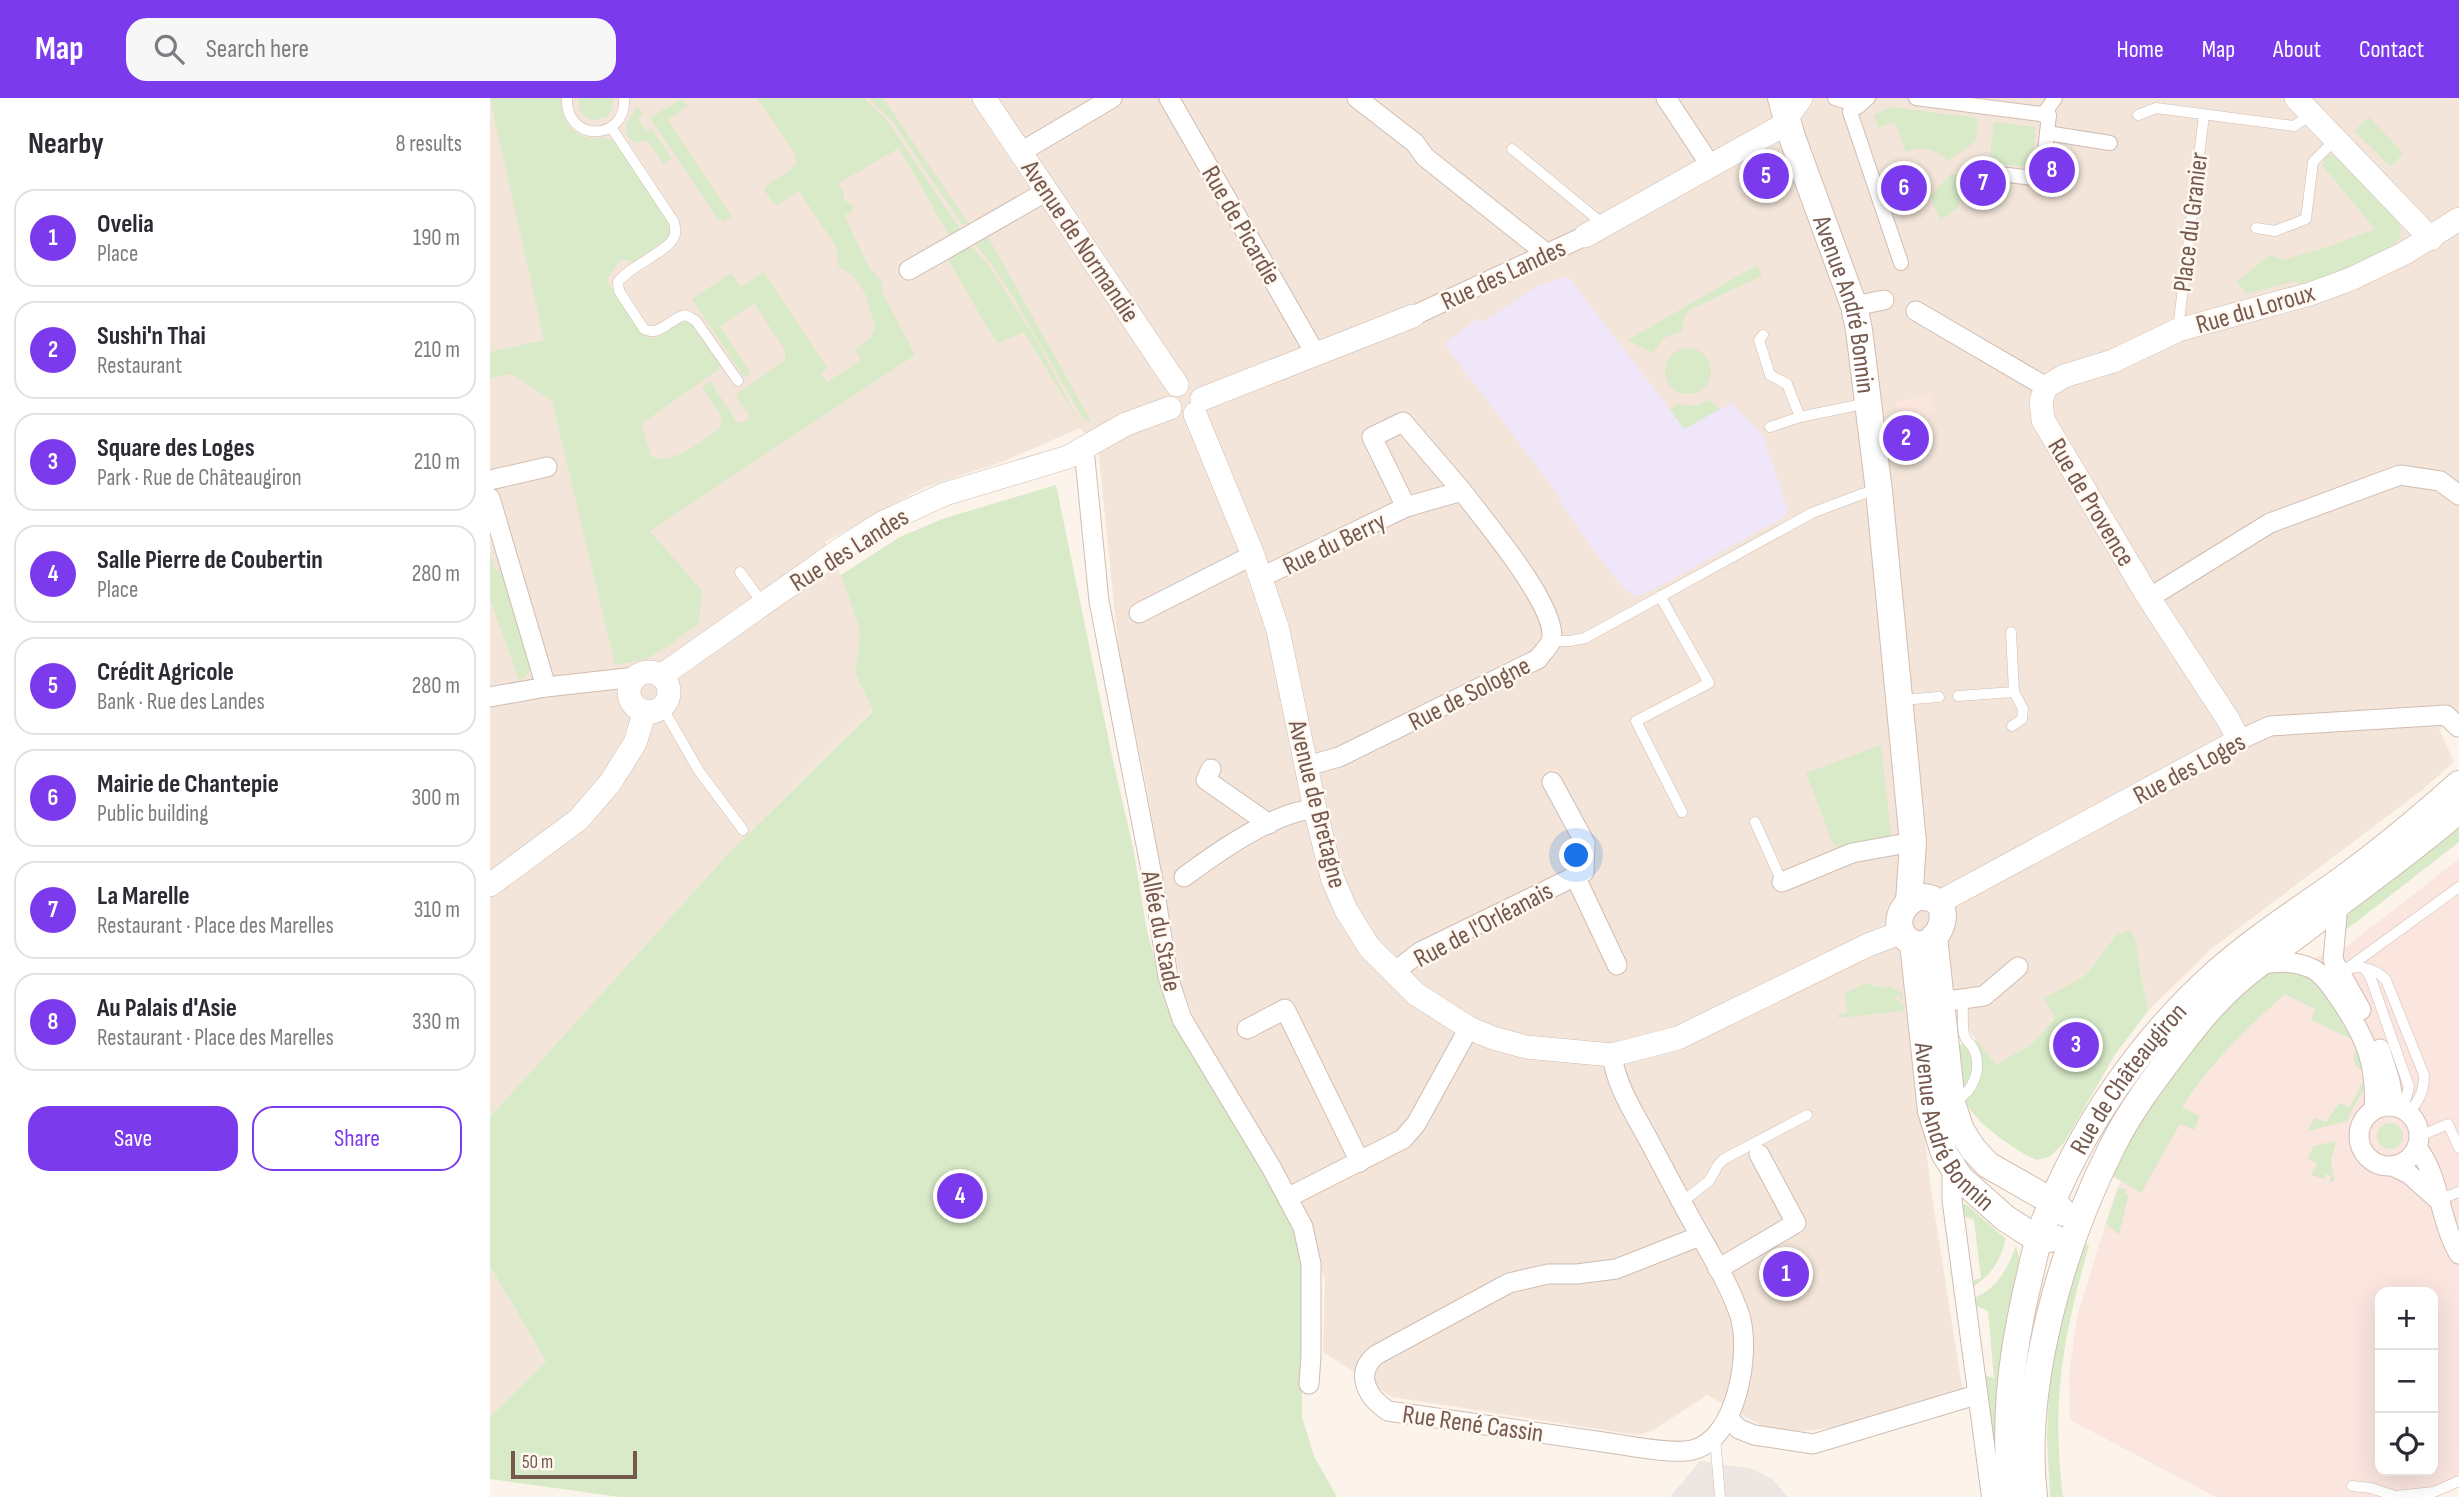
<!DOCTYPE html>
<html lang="en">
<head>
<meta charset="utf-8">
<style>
	:root { --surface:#fff; --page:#f7f7f7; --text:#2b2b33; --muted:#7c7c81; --line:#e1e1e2; --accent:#7c3aed }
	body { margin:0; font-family:"Sofia Sans Condensed",sans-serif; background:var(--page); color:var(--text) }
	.controls { position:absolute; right:21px; bottom:21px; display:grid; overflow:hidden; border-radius:14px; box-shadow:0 7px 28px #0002 }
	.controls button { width:63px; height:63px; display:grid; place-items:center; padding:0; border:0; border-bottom:2px solid var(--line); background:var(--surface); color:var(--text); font:35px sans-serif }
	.scale { position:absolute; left:21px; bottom:18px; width:126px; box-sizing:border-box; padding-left:7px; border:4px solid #76594e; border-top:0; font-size:19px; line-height:24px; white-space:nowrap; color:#76594e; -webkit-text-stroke:5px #fef8f1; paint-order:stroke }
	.you { position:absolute; left:1087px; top:758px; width:24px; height:24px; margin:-18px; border:5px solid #fff; border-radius:50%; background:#1a73e8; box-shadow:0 0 0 10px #1a73e833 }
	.badge { display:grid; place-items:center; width:46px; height:46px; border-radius:50%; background:var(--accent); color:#fff; font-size:23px; font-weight:700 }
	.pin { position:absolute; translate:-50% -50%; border:4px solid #fff; box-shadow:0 2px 7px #0006 }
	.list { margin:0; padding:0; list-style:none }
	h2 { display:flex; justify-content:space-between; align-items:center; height:91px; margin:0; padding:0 28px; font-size:30px }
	h2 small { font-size:23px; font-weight:400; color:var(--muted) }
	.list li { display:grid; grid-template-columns:46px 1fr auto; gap:21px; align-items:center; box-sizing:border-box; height:98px; margin:0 14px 14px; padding:0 14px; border:2px solid var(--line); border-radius:21px }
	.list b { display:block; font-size:26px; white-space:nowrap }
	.list p { margin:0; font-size:23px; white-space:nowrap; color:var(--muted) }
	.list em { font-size:23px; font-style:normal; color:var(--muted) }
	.actions { display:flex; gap:14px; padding:21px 28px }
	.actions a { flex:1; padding:16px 0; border:2px solid var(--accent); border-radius:21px; text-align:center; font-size:24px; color:var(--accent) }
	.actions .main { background:var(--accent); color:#fff }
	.icon { flex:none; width:38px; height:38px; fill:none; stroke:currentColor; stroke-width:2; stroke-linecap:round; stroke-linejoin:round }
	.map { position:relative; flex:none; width:1969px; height:1399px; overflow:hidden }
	header { display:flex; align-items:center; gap:42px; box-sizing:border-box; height:98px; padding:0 35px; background:var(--accent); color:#fff }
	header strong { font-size:33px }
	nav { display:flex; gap:38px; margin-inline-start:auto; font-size:24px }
	.search { width:490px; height:63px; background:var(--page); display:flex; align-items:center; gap:18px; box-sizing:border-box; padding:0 24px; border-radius:21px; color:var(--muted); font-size:26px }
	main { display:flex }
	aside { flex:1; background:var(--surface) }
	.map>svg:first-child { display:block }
</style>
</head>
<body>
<header>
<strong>Map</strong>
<div class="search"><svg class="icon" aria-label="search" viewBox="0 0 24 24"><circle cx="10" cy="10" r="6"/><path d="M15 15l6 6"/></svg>Search here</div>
<nav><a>Home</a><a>Map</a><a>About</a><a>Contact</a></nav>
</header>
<main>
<aside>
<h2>Nearby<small>8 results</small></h2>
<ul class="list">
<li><span class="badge">1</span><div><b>Ovelia</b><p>Place</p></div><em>190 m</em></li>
<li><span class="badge">2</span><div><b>Sushi'n Thai</b><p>Restaurant</p></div><em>210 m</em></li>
<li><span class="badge">3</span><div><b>Square des Loges</b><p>Park · Rue de Châteaugiron</p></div><em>210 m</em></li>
<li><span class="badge">4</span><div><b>Salle Pierre de Coubertin</b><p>Place</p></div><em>280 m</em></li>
<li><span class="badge">5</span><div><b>Crédit Agricole</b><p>Bank · Rue des Landes</p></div><em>280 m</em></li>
<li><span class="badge">6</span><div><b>Mairie de Chantepie</b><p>Public building</p></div><em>300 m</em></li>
<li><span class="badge">7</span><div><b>La Marelle</b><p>Restaurant · Place des Marelles</p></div><em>310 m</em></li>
<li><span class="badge">8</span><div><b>Au Palais d'Asie</b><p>Restaurant · Place des Marelles</p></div><em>330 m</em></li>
</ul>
<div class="actions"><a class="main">Save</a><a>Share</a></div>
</aside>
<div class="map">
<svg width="1969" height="1399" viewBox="0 0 1969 1399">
	<rect width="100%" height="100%" fill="#fcf4ea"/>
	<g fill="#f3e5d9">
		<path d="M0,0H1969V618L1949,631L1964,664L1932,692L1721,851L1658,913L1649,861L1626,837L1595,878L1555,900L1565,919L1541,946L1506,967L1480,934L1423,945L1442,1099L1473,1295L1367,1327L1292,1335L1275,1330L1217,1297L1162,1333L1147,1337L902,1299L833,1254L835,1181L786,1070L708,931L691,886L654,675L629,556L608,349L590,330L512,364L435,389L335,444L351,477L370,532L365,574L383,612L239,755L0,1019Z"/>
		<path d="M0,1168L56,1263L0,1319Z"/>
	</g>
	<g fill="#fbe5df" fill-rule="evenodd">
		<path d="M1441,295L1444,311L1409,328L1405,304Z"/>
		<path d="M1969,761V1389L1946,1399H1726L1580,1322L1579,1277L1587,1219L1625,1096L1643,1058L1690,990L1816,862L1856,849ZM1890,1194H1943V1373H1890Z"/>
	</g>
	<path fill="#ede7e3" d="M1210,1363L1263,1371L1282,1381L1298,1399H1180Z"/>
	<path fill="#f0e6f9" d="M1078,178L1194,330L1241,305L1270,333L1275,342L1298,412L1296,418L1163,492L1146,499L1130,486L1095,440L1068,401L1070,399L954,246L988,220L993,224L1048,188Z"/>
	<g fill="#d8eac8">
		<path d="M0,0H71C70,21 82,39 104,40C114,41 119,38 127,45L180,125L182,135L179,140L143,164L131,161L116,182L157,240C174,243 183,221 200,224L230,267L228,272L151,326L161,358C180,369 216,342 231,328L232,320L212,289L220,283L247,324C253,325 257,324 259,317L247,300V296L295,262V252L264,205L230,228L261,276L254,279L202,201L241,175L251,189L274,174L337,270L331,275L337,284L371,262L365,252L381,239L385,229L376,197L363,177L349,169L346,148L309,93L287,107L283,105L274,92C281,79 301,77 307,63L304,54L267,0H374L397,22L470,131L459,137L409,50L348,86L354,94V102L364,108L362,114L354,117L380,171L392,183V194L425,257L160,433L212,493L209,525L181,546L156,561L125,567L62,303L22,276L0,280V254L54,242Z"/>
		<path d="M89,0H123L122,11L117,19L104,22C92,20 87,11 89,0Z"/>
		<path d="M379,0H393L479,126H472L402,23Z"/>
		<path d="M191,1L198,8L178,22L242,119L234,124L231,121L229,123L160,20Z"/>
		<path d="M147,8L153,16L148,20L156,33L161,30L182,61L174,66L157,42L146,45L137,38L136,26Z"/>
		<path d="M1400,9L1488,20L1486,43L1458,63C1444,50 1434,48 1416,54L1405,24L1388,30L1384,17Z"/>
		<path d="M1879,19L1913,55L1901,69L1864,33Z"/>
		<path d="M1504,24L1546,29L1541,69L1499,65Z"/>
		<path d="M1842,56C1858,72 1898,104 1908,121C1911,127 1912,136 1908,142C1897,159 1832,180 1811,186L1804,183L1757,196L1746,184L1780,157L1793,162L1840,148L1885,131L1832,67L1834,59Z"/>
		<path d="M1461,76L1471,78L1474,84L1468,110L1450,122L1440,99Z"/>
		<path d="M498,139L601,323L599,324L592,319L522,197L502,167L485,146Z"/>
		<path d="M481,148L497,165L547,243L591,328L534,234L508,245L502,237L458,162Z"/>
		<path d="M1267,167L1272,178L1199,212L1194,220L1192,233L1174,240L1162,255L1138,242Z"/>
		<circle cx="1198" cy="273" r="23"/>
		<path d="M1219,302L1230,311L1194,331L1180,312L1187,306L1205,308Z"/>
		<path d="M566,387L622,658L643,749L657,833L669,878L773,1068L807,1137L812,1159L815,1255L812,1292V1319L824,1358L847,1399H130L0,1381V1319L56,1263L0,1168V1019L239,755L383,613L365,574L370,532L351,477L410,439L452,421Z"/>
		<path d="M0,457L5,472L16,470L44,565L35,580L29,582L0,501Z"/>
		<path d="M1391,647L1401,738L1347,749L1343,746L1316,675Z"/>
		<path d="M1969,726V744L1852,835L1857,818L1872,803L1926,764Z"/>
		<path d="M1639,832L1645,841L1658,913L1626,955L1574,1045L1559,1059L1547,1062L1539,1059C1514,1043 1481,1024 1471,993C1467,980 1468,962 1467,948L1487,942L1506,967L1541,946L1565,920L1554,900L1595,878L1626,837Z"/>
		<path d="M1801,873C1812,876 1822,879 1831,886C1848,901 1880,955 1877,978C1876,992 1862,1008 1858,1023L1818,1033L1824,1020L1836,1024L1849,1005L1860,1009L1877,976L1865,968L1864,956L1869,945L1821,922L1825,911L1795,896C1757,930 1720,965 1692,1009L1710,1018L1704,1032L1690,1026L1651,1095L1619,1076L1657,1007L1731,909L1768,877Z"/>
		<path d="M1376,885L1392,890L1400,888L1412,895L1413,902L1407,897L1405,900L1414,908V913L1348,920V916L1357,915L1355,895Z"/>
		<circle cx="1900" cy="1038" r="13"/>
		<path d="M1846,1043L1841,1062L1844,1082L1839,1086L1841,1078L1836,1076L1834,1081L1821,1077L1827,1066L1817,1060L1824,1048Z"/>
		<path d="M1629,1089L1636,1092L1635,1095L1638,1098L1629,1137L1616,1125Z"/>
		<path d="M1476,1106L1516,1141C1509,1164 1504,1174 1484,1188V1182L1491,1180L1484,1122L1471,1117L1470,1107Z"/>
		<path d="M1595,1146L1599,1147C1573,1240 1561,1302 1573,1399H1560L1557,1340L1559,1286L1574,1203Z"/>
		<path d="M1526,1148L1531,1168L1504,1377L1491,1276L1504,1280L1498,1213L1482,1206L1484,1200C1508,1190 1517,1171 1526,1148Z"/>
	</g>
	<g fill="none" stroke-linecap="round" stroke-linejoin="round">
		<g stroke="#d0bdb2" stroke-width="11">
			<g id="service">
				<path d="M77,0C75,45 137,44 134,0"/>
				<path d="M1648,17L1666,10L1804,28L1822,16"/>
				<path d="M121,29L184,124C185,130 187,135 183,141C175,155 141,167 128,184L129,193L154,231C169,240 181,219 196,217L206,223L248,283"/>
				<path d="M1022,51L1113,126"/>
				<path d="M1766,130L1785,133L1816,121L1823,64L1846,41"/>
				<path d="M1688,231L1714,17"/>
				<path d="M1273,237L1269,242L1280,277L1297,286L1310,319"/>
				<path d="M1280,329L1310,319L1378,305"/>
				<path d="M250,474L273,506"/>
				<path d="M1170,498L1219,585L1146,623L1192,714"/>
				<path d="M1061,543H1080L1095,540L1322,415L1372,396L1388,393"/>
				<path d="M1468,598L1524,594L1521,534"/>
				<path d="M1411,602L1449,599"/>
				<path d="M172,609L209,673L253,732"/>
				<path d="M1522,628L1532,621L1533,611L1524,594"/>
				<path d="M1265,724L1292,784"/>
				<path d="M1859,869L1969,789"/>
				<path d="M1874,870L1880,878L1919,989L1913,1011"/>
				<path d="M1850,875C1865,865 1884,869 1896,882L1934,977C1934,994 1929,1002 1919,1015"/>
				<path d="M1465,1003C1484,994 1493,969 1483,950C1480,945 1475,942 1474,936C1472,925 1473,913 1473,902"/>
				<path d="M1930,1038L1958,1026L1969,1050"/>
				<path d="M1948,1102L1969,1094"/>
				<path d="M1192,1104L1219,1083L1228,1067L1234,1061L1317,1017"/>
				<path d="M1225,1339L1230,1399"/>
				<path d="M1862,1388L1881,1390L1905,1398L1944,1394L1969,1383"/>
			</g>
		</g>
		<g stroke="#d0bdb2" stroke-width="16">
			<g id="pedestrian">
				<path d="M1345,0L1369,8"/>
				<path d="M1378,0L1360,14L1411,165"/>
				<path d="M1426,0L1559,17L1552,81L1483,73L1481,83"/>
				<path d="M1553,17L1565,0"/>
				<path d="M1557,35L1620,45"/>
			</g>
		</g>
		<g stroke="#d0bdb2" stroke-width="21">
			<g id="minor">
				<path d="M679,0L825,255"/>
				<path d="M867,0L925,45L935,59L1057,156"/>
				<path d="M1176,0L1221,68"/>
				<path d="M531,54L622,0"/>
				<path d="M419,172L557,93"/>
				<path d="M1364,208L1394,202"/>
				<path d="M1426,213L1556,289"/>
				<path d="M923,218L1095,138"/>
				<path d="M594,351L609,503L664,788L678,879L692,921L781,1069L813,1129L821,1166V1258L819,1286"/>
				<path d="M0,382L57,369"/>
				<path d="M0,400L56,589"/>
				<path d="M916,409L882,339L913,324L972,393"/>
				<path d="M772,479L916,409L972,393C992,420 1071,512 1061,543C1059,549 1051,556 1048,561L849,659L817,668"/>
				<path d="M1659,500L1780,425L1910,377L1950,383L1969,397"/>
				<path d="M649,515L763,457"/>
				<path d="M0,599L56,589L146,579"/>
				<path d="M1749,642L1780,628L1956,617L1968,629"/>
				<path d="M721,671L716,682L779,726"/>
				<path d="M1085,778L1127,867"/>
				<path d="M694,779C726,755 785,713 825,711"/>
				<path d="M1292,784L1362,755L1423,744"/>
				<path d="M1848,807L1843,862L1871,912"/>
				<path d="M1770,867C1787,863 1806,863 1823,871C1834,877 1842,890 1849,900C1875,938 1887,965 1884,1012"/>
				<path d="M903,875L930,854L1094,774L1095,745L1062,684"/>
				<path d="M1450,904L1494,898L1528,869"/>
				<path d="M757,931L795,911L870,1064"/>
				<path d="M1890,951L1900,983L1904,1008"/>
				<path d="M1122,957C1126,987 1143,1013 1157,1039C1172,1067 1187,1096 1202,1123C1219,1154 1239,1185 1250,1218C1261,1255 1247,1342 1202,1352C1182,1357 1135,1347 1113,1344C1041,1333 969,1323 898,1313C877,1299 864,1276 886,1257L1019,1185L1058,1176H1087L1126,1171L1210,1138"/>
				<circle cx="1899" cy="1038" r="30"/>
				<path d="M1927,1050C1949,1075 1950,1125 1969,1156"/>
				<path d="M1465,1065L1462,1068V1102L1501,1395"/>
				<path d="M1903,1068L1919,1076L1947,1101"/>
				<path d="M799,1099L913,1041L926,1026L979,930"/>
				<path d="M1228,1171L1306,1125L1269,1056"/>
				<path d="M1238,1320L1249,1331L1264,1337L1323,1346L1486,1297"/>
			</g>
		</g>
		<g stroke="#d0bdb2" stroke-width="24">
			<g id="tertiary">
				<path d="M494,0L687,287"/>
				<path d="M1806,0L1941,141"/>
				<path d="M1095,138L1290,29L1311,0"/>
				<path d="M712,301L923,218"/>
				<path d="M705,316L763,457L788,532L825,711L842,779L856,812L879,849L926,896L979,930L1003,940L1036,949L1122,957L1188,940L1378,847L1412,834"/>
				<circle cx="159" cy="594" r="20"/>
				<path d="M171,578L354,449L392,425L455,396L578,359L636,326L680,310"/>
				<path d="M0,787L88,722L120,685L145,645L155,613"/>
				<path d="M1448,805L1749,642L1739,623L1659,500L1553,322L1551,303L1556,289L1574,278L1623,263L1688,232L1820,196L1861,181L1915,155L1969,121"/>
			</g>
		</g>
		<g stroke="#d3bdb0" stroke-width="28">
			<g id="secondary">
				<path id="s1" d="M1291,0L1302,39L1364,208L1369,232L1389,393L1423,744L1419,804"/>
				<path d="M1428,799C1474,796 1447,864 1418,842C1401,828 1411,806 1428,799Z"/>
				<path d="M1444,839L1462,1005L1471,1032L1483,1051L1498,1067L1563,1104L1574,1115"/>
				<path id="s2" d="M1423,845L1441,1013L1454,1055L1470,1080L1515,1120L1549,1142L1565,1140"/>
				<path id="s3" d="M1521,1399C1514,1326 1520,1265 1536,1194C1542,1170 1546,1144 1555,1122C1591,1029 1652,941 1726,875C1765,840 1811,811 1854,780C1894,751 1932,719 1969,686"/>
				<path d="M1544,1399C1531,1287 1572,1147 1623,1047C1640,1013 1664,981 1687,951C1705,928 1722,906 1743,887C1765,867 1790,850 1814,832C1866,792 1919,755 1969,712"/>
			</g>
		</g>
		<use href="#service" stroke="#fff" stroke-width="10"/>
		<use href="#pedestrian" stroke="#fff" stroke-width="14"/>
		<use href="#minor" stroke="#fff" stroke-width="19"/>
		<use href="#tertiary" stroke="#fff" stroke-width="23"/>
		<use href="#secondary" stroke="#fff" stroke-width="26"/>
	</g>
	<g text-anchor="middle" stroke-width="5" stroke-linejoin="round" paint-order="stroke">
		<g font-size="26" fill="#76594e" stroke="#fef8f1">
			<text transform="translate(1700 124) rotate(-83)" y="9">Place du Granier</text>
			<text transform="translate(752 127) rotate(60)" y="9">Rue de Picardie</text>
			<text transform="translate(591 143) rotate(56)" y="9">Avenue de Normandie</text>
			<text transform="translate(1013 176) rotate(-25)" y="9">Rue des Landes</text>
			<text dy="9" stroke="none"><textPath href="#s1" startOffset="217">Avenue André Bonnin</textPath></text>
			<text transform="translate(1765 210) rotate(-16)" y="9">Rue du Loroux</text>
			<text transform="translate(1602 404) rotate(59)" y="9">Rue de Provence</text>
			<text transform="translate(844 445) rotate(-26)" y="9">Rue du Berry</text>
			<text transform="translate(359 451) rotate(-32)" y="9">Rue des Landes</text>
			<text transform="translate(979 595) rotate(-27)" y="9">Rue de Sologne</text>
			<text transform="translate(1699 670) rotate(-28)" y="9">Rue des Loges</text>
			<text transform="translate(828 706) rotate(76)" y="9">Avenue de Bretagne</text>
			<text transform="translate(993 826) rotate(-28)" y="9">Rue de l'Orléanais</text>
			<text transform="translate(672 833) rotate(79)" y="9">Allée du Stade</text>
			<text dy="9" stroke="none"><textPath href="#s3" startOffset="446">Rue de Châteaugiron</textPath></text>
			<text dy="9" stroke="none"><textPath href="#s2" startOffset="192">Avenue André Bonnin</textPath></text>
			<text transform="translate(983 1325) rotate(8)" y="9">Rue René Cassin</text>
		</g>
	</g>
</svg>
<div class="controls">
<button>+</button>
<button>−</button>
<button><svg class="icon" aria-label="locate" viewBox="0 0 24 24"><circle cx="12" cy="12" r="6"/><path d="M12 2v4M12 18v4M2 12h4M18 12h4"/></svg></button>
</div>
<div class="scale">50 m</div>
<div class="you"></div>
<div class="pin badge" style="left:1296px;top:1176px">1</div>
<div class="pin badge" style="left:1416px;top:340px">2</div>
<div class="pin badge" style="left:1586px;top:947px">3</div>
<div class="pin badge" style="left:470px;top:1098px">4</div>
<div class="pin badge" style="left:1276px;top:78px">5</div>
<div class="pin badge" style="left:1414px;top:90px">6</div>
<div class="pin badge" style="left:1493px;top:85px">7</div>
<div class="pin badge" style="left:1562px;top:72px">8</div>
</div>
</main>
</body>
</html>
